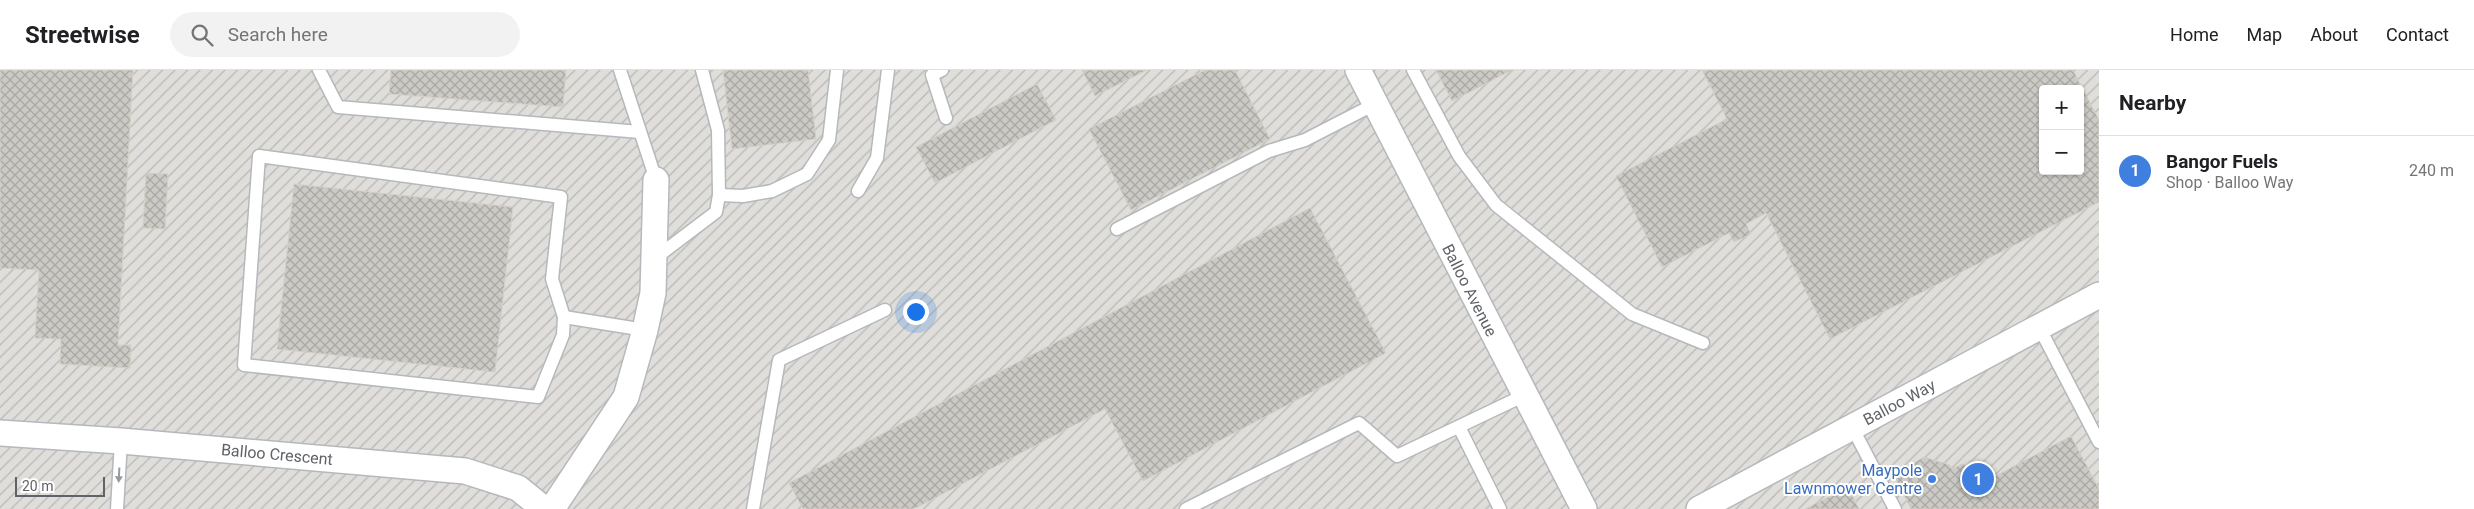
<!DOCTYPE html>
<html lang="en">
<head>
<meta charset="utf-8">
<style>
	:root { --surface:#fff; --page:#f2f2f2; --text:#202124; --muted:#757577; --line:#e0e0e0; --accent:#2563eb }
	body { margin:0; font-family:Roboto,sans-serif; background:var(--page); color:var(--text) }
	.controls { position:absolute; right:15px; top:15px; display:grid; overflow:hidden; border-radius:5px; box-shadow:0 1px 4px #0004 }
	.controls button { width:45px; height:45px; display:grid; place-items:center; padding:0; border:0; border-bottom:1px solid var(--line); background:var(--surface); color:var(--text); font:25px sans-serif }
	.scale { position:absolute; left:15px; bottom:12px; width:90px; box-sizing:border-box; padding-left:5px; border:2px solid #5f6368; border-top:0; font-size:14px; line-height:18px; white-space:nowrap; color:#5f6368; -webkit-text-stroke:4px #fff; paint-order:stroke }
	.you { position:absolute; left:915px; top:241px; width:18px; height:18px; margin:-12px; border:4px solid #fff; border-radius:50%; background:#1a73e8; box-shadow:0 0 0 8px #1a73e833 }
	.badge { display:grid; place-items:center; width:32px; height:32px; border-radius:50%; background:var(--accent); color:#fff; font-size:16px; font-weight:700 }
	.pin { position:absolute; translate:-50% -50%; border:2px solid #fff; box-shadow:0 1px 5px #0006 }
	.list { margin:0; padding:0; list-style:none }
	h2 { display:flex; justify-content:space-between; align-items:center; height:65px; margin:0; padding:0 20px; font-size:21px }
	h2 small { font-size:16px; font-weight:400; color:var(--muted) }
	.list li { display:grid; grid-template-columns:32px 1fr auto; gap:15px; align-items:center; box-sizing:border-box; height:70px; padding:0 20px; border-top:1px solid var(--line) }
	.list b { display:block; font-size:19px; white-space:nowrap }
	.list p { margin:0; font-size:16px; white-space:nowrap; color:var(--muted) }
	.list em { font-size:16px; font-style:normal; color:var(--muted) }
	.icon { flex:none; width:28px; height:28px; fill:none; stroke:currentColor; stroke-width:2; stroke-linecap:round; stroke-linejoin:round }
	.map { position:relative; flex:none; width:2099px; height:439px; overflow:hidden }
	header { display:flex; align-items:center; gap:30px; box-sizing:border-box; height:70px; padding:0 25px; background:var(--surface); border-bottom:1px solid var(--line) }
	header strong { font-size:24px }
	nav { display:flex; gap:28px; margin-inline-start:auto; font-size:18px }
	.search { width:350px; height:45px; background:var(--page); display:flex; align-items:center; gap:12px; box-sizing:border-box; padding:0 18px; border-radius:28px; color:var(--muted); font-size:19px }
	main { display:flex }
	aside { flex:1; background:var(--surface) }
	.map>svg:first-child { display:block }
</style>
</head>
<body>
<header>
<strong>Streetwise</strong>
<div class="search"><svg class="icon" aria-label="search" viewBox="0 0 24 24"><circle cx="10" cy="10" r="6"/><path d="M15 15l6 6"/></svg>Search here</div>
<nav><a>Home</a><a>Map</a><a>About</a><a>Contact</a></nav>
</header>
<main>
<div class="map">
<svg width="2099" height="439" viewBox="0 0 2099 439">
	<defs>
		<pattern id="industrial-furrows" width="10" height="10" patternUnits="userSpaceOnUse" patternTransform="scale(1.25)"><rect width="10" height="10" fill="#e0deda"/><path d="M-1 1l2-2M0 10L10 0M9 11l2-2" fill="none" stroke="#b9b8b5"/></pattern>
		<pattern id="building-cross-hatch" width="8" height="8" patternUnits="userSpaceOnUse" patternTransform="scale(1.25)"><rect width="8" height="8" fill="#cccac5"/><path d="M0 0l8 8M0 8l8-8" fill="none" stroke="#a9a8a4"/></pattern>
	</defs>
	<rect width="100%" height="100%" fill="#f1efe8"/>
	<path fill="url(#industrial-furrows)" fill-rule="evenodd" d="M0,0H2099V439H0ZM2043,19H2080V101H2043Z"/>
	<g fill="url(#building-cross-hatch)" stroke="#d6d1c6" fill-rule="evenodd">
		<path d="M0,0H133L118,275H131L130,298L60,294L61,269L35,268L39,200L0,198Z"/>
		<path d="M391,0H566L563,37L389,24Z"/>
		<path d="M723,0H808L816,69L732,79Z"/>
		<path d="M1082,0H1147L1095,26Z"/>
		<path d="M1205,0H1235L1270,69L1131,140L1089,59Z"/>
		<path d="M1436,0H1512L1452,31Z"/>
		<path d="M1702,0H2073L2099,50V132L1830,269L1766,143L1746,154L1751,164L1734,172L1729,163L1662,197L1616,106L1727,49ZM2043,19H2080V101H2043Z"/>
		<path d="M1037,14L1056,50L935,113L916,77Z"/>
		<path d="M146,103L168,104L165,159L143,158Z"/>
		<path d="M294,114L513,137L495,302L277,279Z"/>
		<path d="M1310,138L1386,283L1143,411L1105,339L914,439H803L789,413Z"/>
		<path d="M2071,366L2099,419V439H1911L1893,404L1924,387L1950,395L1952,399L1962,394L1985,403L1988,410Z"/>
		<path d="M1848,417L1859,439H1805Z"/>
	</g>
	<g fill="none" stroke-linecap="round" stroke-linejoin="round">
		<g stroke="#b5b8bc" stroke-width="15">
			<g id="service">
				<path d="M319,0L338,37L640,62"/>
				<path d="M620,0L656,110"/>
				<path d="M942,0L932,5L946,48"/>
				<path d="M1413,0L1459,86L1496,135L1632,244L1703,273"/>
				<path d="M259,86L561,127L552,209L564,247L563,265L538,327L244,295Z"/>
				<path d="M858,121L877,88L888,0"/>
				<path d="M719,125L743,126L772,121L807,104L829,70L837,0"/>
				<path d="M1117,159L1269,81L1305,70L1375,34"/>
				<path d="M654,189L716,142L719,125L718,60L702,0"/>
				<path d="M564,247L645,260"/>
				<path d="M2039,257L2099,372"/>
				<path d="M1459,357L1500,439"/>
				<path d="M1852,357L1895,439"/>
				<path d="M117,439L121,371"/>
				<path d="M753,439L779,290L885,240"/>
				<path d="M1186,439L1359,353L1397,386L1525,325"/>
			</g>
		</g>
		<g stroke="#b5b8bc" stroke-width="28">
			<g id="minor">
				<path d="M1358,0L1584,439"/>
				<path d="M0,363L121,371L465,401L518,418L544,439"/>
				<path d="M552,439L626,327L645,260L653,223L656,110"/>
				<path d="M1699,439L2099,225"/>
			</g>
		</g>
		<use href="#service" stroke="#fff" stroke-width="12"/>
		<use href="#minor" stroke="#fff" stroke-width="25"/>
	</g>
	<defs><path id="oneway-solid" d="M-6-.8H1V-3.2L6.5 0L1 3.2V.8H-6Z" transform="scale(1.25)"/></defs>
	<use fill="#979a9d" href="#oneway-solid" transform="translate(119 405) rotate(93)"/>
	<circle fill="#3f7fe0" stroke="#fff" stroke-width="2" cx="1932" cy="409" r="5"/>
	<g text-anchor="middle" stroke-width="4" stroke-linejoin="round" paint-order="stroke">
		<g font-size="16" fill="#5f6368" stroke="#fff">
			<text transform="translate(1470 220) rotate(63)" y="6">Balloo Avenue</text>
			<text transform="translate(1899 332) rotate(-28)" y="6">Balloo Way</text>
			<text transform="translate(277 384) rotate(5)" y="6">Balloo Crescent</text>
		</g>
		<g font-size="16" fill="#366cbe" stroke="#fff" text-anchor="end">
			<text x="1922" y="406">Maypole<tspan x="1922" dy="18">Lawnmower Centre</tspan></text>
		</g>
	</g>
</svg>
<div class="controls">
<button>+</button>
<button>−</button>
</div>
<div class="scale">20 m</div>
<div class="you"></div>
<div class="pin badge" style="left:1978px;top:409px;background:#3f7fe0">1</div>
</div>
<aside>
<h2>Nearby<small></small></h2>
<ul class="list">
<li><span class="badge" style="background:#3f7fe0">1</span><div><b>Bangor Fuels</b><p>Shop · Balloo Way</p></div><em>240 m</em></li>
</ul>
</aside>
</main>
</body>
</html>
